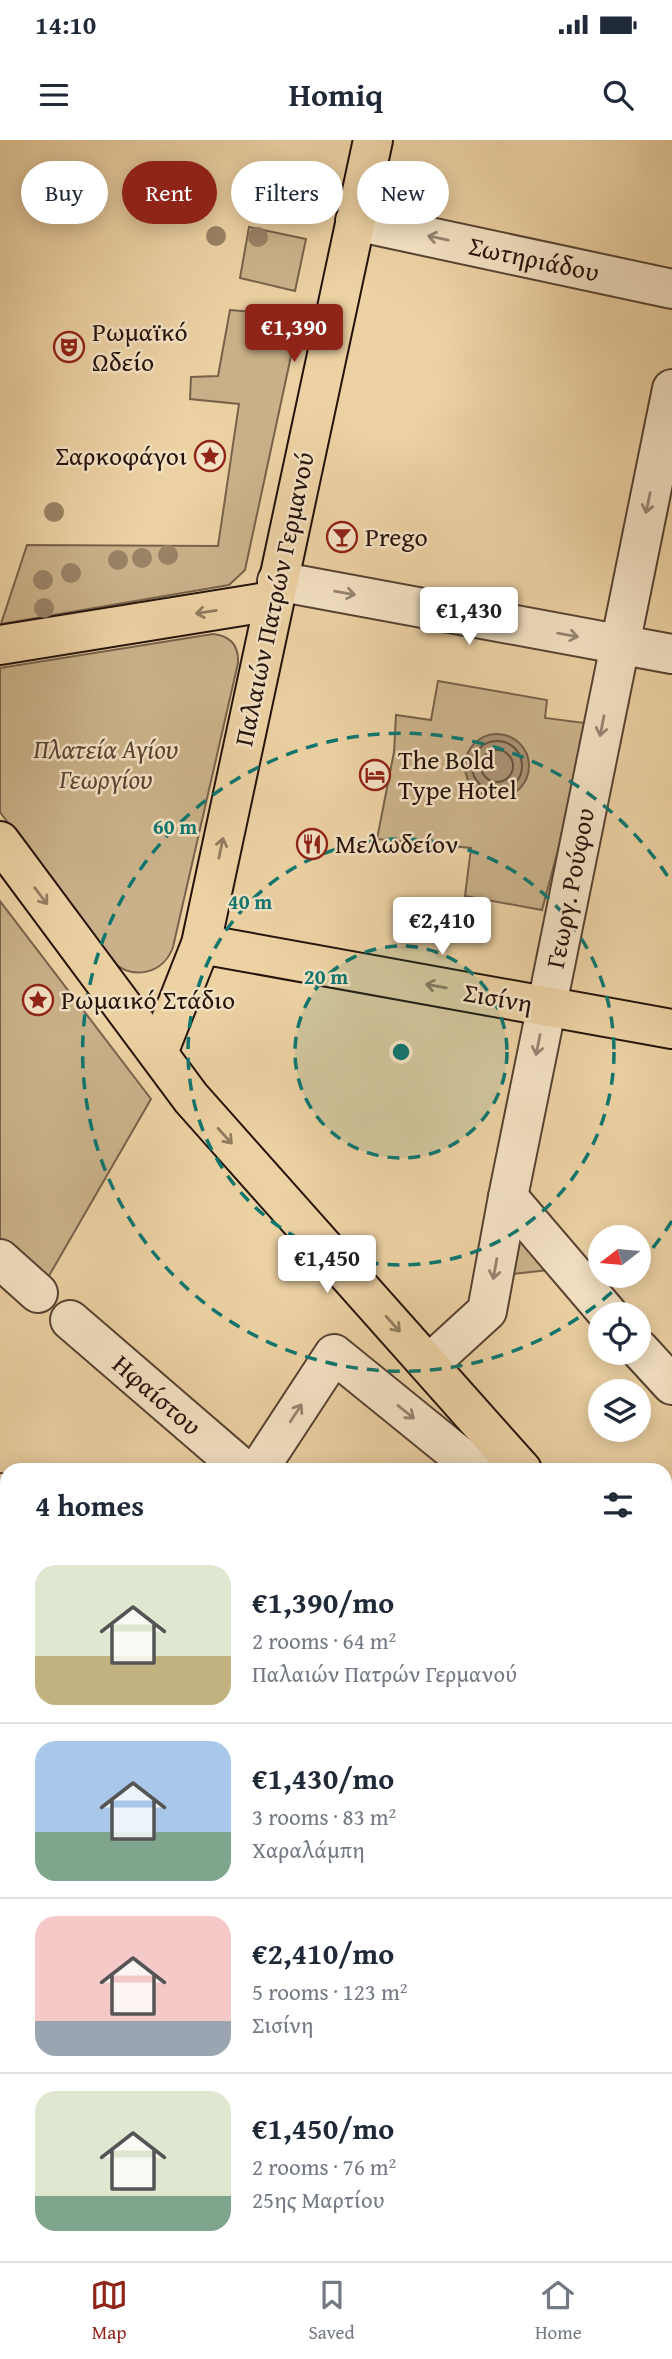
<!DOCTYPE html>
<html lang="en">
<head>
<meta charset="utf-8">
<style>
	:root { --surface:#fff; --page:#f2f2f3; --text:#1f2937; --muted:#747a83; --line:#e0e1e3; --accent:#8f2418 }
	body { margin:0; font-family:"Gentium Book Plus",serif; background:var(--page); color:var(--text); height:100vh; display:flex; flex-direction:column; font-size:26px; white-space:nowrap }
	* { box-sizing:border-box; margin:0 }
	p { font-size:23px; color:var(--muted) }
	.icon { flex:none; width:38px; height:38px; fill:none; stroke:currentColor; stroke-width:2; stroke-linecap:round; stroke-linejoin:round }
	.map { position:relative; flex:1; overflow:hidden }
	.details { position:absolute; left:0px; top:1323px; width:672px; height:798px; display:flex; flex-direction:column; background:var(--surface); border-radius:21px 21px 0 0; box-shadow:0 4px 18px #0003 }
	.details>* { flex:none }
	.guide { position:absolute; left:21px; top:21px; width:630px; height:63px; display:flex; gap:14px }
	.needle { width:46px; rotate:254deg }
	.controls { position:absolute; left:588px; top:1085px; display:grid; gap:14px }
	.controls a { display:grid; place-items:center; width:63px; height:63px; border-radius:50%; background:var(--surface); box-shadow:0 4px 18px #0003; font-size:35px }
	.price { position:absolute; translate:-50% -60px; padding:0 16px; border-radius:7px; background:#fff; color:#222; font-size:23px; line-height:46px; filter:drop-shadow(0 2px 4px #0008) }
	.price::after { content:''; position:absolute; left:50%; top:42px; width:21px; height:16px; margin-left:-10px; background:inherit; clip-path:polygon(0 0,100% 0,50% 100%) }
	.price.active { background:var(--accent); color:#fff }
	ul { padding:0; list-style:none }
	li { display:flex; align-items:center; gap:21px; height:175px; padding:0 35px }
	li+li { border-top:2px solid var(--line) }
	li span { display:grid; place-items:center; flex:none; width:196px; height:140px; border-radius:21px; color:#555 }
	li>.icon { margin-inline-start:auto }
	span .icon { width:84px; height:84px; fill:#fffc; stroke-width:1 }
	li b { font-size:30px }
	h2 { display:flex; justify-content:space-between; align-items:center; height:84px; padding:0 35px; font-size:30px }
	.chip { padding:0 24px; border-radius:32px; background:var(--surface); box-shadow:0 4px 18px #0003; font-size:24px; line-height:63px }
	.chip.active { background:var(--accent); color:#fff }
	.status { display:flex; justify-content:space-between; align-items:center; height:49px; padding:0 35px; background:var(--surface); direction:ltr }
	.status svg { height:19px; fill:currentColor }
	header { display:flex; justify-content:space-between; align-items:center; height:91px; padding:0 35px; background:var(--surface); font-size:32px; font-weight:700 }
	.menu { display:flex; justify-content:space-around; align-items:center; height:98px; border-top:2px solid var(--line); background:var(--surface); font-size:19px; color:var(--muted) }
	.menu a { display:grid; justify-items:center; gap:4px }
	.menu .active { color:var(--accent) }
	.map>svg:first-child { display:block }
	.green { fill:#cab189; stroke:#78624a; stroke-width:2 }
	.water { fill:#a89070; stroke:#745e48; stroke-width:2 }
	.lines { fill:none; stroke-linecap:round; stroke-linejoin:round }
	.shore { stroke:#66523e; stroke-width:2 }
	.minor-casing { stroke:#574232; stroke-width:42 }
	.major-casing { stroke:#25130c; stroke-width:42 }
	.minor { stroke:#f3e1c3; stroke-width:38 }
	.major { stroke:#ecd1a3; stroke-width:38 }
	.tree { fill:#9a8265 }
	.oneway { stroke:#968471 }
	.oneway2 { stroke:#927c5f }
	.ring { fill:none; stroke:#0f766e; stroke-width:3.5; stroke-dasharray:12 9 }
	.labels { text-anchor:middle; stroke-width:5; stroke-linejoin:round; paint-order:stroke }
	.street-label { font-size:26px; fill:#25130c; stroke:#f3e1c3 }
	.poi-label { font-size:26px; fill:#25130c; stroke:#f3e1c3; text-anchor:start }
	.park-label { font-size:26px; font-style:italic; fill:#574232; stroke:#f3e1c3 }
	.centre { fill:#0f766e; stroke:#f3e1c3; stroke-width:3.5 }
	.ring-label { font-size:21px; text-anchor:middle; font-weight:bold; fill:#0f766e; stroke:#f3e1c3; stroke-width:5; stroke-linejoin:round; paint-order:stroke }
</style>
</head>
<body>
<div class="status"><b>14:10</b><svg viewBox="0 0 49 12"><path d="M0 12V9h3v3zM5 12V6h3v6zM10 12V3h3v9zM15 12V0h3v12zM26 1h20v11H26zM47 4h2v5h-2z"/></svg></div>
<header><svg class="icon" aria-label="menu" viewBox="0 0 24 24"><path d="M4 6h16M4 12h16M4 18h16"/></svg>Homiq<svg class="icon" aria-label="search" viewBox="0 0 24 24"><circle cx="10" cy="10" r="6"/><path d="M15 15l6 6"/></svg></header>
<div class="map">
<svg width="672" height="2121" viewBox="0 0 672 2121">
	<rect width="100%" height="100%" fill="#ecd1a3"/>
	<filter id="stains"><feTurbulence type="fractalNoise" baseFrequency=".00286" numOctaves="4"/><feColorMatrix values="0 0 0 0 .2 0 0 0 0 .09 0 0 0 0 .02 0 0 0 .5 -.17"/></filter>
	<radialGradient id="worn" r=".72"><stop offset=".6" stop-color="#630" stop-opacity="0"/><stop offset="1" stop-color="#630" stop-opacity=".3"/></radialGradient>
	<g class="green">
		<polygon points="249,87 306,99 295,151 240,138"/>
		<polygon points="230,170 289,175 285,196 291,216 245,430 229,445 1,484 27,405 218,406 239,264 190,259 191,237 218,236"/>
		<path d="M213 494C231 496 239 506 238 523L173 807C164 833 134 841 113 822L0 672V528Z"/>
		<polygon points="438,541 547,560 545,578 585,583 558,710 542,770 465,756 471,708 377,699 394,612 396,575 431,580"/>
		<polygon points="0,761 151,959 46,1141 0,1100"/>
		<polygon points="510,1064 558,1129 503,1135"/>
	</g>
	<circle class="water" cx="497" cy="626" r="32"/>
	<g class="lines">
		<g class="shore">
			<circle cx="497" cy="626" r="25"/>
			<circle cx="497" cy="626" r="16"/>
		</g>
		<g class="minor-casing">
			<g id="minor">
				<polyline points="355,81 672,149"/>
				<polyline points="277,441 672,514"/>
				<polyline points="508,1057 608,1174"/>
				<polyline points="0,1119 38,1153"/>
				<polyline points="70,1180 244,1330"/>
				<polyline points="639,1209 672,1245"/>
				<polyline points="429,1224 487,1171 508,1057 672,249"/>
				<polyline points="258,1330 334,1214 477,1330"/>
				<polyline points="0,1353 7,1358"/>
				<polyline points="665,1652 672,1640"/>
				<polyline points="0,1757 7,1746"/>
				<polyline points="665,1787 672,1792"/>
				<polyline points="381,2121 385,2114"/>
			</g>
		</g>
		<g class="major-casing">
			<g id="major">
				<polyline points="0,505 273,461"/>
				<polyline points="0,701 191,958 522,1330"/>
				<polyline points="201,804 672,889"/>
				<polyline points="158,913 201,804 373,0"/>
				<polyline points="665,1501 672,1509"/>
				<polyline points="0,1621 7,1625"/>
				<polyline points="665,2006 672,2010"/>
				<polyline points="0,2078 7,2082"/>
				<polyline points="64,2114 76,2121"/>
			</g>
		</g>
		<use href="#minor" class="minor"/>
		<use href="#major" class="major"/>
	</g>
	<g class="tree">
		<circle cx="216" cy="96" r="10"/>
		<circle cx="258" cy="97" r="10"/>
		<circle cx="54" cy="372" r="10"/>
		<circle cx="168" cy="415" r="10"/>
		<circle cx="142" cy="418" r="10"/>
		<circle cx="118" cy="420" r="10"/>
		<circle cx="71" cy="433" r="10"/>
		<circle cx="43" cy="440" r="10"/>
		<circle cx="44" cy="468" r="10"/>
	</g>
	<defs><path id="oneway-shaft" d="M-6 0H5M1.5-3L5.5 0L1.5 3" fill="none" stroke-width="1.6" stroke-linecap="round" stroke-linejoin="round" transform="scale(1.75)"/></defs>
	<g class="oneway">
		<use href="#oneway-shaft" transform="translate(438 98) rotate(-168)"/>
		<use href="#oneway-shaft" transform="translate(648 363) rotate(102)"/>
		<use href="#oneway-shaft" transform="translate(345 453) rotate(10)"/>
		<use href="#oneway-shaft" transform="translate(568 495) rotate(10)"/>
		<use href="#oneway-shaft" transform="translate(602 586) rotate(101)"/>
		<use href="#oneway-shaft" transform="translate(538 905) rotate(101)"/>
		<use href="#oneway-shaft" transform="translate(495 1129) rotate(100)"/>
		<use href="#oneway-shaft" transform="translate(406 1272) rotate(39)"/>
		<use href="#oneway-shaft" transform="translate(296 1273) rotate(-57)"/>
	</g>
	<g class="oneway2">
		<use href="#oneway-shaft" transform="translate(206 472) rotate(171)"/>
		<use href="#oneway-shaft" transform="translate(221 708) rotate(-78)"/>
		<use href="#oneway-shaft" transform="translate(41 756) rotate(53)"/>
		<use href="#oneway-shaft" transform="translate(436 846) rotate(-170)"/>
		<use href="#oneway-shaft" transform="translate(225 996) rotate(48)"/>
		<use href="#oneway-shaft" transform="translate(393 1184) rotate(48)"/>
	</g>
	<circle cx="401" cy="912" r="106" fill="#0f766e" fill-opacity=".12"/>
	<g class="ring">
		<circle cx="401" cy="912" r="106"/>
		<circle cx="401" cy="912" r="213"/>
		<path d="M672 1081A319 319 0 0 1 640 1123M627 1138A319 319 0 1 1 672 743"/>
	</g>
	<defs>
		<g id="theatre-ring" transform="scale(1.575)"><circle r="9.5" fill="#f3e1c3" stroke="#8f2418" stroke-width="1.5"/><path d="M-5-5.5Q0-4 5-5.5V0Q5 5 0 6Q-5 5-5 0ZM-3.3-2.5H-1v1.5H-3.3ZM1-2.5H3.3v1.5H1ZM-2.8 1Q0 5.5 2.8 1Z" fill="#8f2418"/></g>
		<g id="sight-ring" transform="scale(1.575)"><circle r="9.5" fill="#f3e1c3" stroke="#8f2418" stroke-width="1.5"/><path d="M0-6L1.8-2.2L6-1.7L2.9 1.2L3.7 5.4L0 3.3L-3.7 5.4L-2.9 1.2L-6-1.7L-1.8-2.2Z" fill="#8f2418"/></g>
		<g id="bar-ring" transform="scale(1.575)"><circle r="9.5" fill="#f3e1c3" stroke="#8f2418" stroke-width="1.5"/><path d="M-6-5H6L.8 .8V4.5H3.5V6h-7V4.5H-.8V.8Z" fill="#8f2418"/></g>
		<g id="hotel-ring" transform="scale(1.575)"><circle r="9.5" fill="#f3e1c3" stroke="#8f2418" stroke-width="1.5"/><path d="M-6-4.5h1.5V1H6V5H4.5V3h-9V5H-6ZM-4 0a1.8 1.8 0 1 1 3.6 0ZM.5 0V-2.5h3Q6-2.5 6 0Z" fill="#8f2418"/></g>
		<g id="restaurant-ring" transform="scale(1.575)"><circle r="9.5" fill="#f3e1c3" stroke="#8f2418" stroke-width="1.5"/><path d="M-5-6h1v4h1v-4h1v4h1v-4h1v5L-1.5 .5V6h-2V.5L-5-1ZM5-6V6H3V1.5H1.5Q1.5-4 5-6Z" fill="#8f2418"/></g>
	</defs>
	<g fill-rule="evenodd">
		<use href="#theatre-ring" x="69" y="207"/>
		<use href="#sight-ring" x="210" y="316"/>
		<use href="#bar-ring" x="342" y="397"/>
		<use href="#hotel-ring" x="375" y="635"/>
		<use href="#restaurant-ring" x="312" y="704"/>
		<use href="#sight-ring" x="38" y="860"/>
	</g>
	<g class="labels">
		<g class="street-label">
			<text transform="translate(534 119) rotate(12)" y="9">Σωτηριάδου</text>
			<text transform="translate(274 459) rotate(-78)" y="9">Παλαιών Πατρών Γερμανού</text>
			<text transform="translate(570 748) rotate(-79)" y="9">Γεωργ. Ρούφου</text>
			<text transform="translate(498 858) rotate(10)" y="9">Σισίνη</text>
			<text transform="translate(157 1255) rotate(41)" y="9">Ηφαίστου</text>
		</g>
		<g class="poi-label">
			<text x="92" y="201">Ρωμαϊκό<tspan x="92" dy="30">Ωδείο</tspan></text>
			<text x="187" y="325" text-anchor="end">Σαρκοφάγοι</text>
			<text x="365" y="406">Prego</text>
			<text x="398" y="629">The Bold<tspan x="398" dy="30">Type Hotel</tspan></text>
			<text x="335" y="713">Μελωδείον</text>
			<text x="61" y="869">Ρωμαικό Στάδιο</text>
		</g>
		<g class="park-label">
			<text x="106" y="618">Πλατεία Αγίου<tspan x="106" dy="30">Γεωργίου</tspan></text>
		</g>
	</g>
	<circle cx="401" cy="912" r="10" class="centre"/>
	<g class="ring-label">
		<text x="175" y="694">60 m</text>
		<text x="250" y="769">40 m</text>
		<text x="326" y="844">20 m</text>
	</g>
	<rect width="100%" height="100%" filter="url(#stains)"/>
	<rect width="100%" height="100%" fill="url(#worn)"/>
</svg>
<div class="controls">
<a><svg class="needle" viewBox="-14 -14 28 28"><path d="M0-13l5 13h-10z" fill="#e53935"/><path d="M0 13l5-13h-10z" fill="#747a83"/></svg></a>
<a><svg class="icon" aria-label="locate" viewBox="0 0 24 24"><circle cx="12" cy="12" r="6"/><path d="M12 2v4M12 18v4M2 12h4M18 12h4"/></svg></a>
<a><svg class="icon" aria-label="layers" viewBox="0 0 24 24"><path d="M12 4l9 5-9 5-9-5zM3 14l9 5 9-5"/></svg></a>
</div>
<b class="price active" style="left:294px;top:224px">€1,390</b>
<b class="price" style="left:469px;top:507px">€1,430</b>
<b class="price" style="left:442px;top:817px">€2,410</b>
<b class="price" style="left:327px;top:1155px">€1,450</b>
<div class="guide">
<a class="chip">Buy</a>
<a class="chip active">Rent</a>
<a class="chip">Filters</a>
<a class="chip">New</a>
</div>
<section class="details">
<h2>4 homes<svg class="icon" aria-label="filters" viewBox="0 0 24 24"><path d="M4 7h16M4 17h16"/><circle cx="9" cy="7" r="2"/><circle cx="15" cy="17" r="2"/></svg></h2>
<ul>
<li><span style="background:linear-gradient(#dfe7d0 65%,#c2b280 0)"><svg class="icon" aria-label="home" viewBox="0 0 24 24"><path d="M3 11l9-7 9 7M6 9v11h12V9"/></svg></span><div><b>€1,390/mo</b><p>2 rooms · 64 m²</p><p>Παλαιών Πατρών Γερμανού</p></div></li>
<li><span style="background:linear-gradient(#a9c7e8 65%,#7fa58c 0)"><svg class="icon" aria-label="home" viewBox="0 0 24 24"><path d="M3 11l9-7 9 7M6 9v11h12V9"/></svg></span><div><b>€1,430/mo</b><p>3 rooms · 83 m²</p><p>Χαραλάμπη</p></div></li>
<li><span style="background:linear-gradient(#f6c9c9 75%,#9aa5b1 0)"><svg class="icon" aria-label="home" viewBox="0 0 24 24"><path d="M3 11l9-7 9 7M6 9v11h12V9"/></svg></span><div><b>€2,410/mo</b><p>5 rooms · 123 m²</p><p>Σισίνη</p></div></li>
<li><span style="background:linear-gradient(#dfe7d0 75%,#7fa58c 0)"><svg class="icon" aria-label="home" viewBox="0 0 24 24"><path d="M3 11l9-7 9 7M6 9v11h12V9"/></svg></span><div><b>€1,450/mo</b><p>2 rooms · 76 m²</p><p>25ης Μαρτίου</p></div></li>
</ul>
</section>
</div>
<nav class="menu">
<a class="active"><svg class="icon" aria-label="map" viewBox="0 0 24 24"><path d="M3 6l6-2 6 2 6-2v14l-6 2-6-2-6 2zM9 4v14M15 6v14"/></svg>Map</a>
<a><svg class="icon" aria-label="saved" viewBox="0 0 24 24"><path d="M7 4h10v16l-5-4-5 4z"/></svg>Saved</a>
<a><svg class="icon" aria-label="home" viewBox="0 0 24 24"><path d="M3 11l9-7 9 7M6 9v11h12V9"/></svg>Home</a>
</nav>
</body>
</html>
